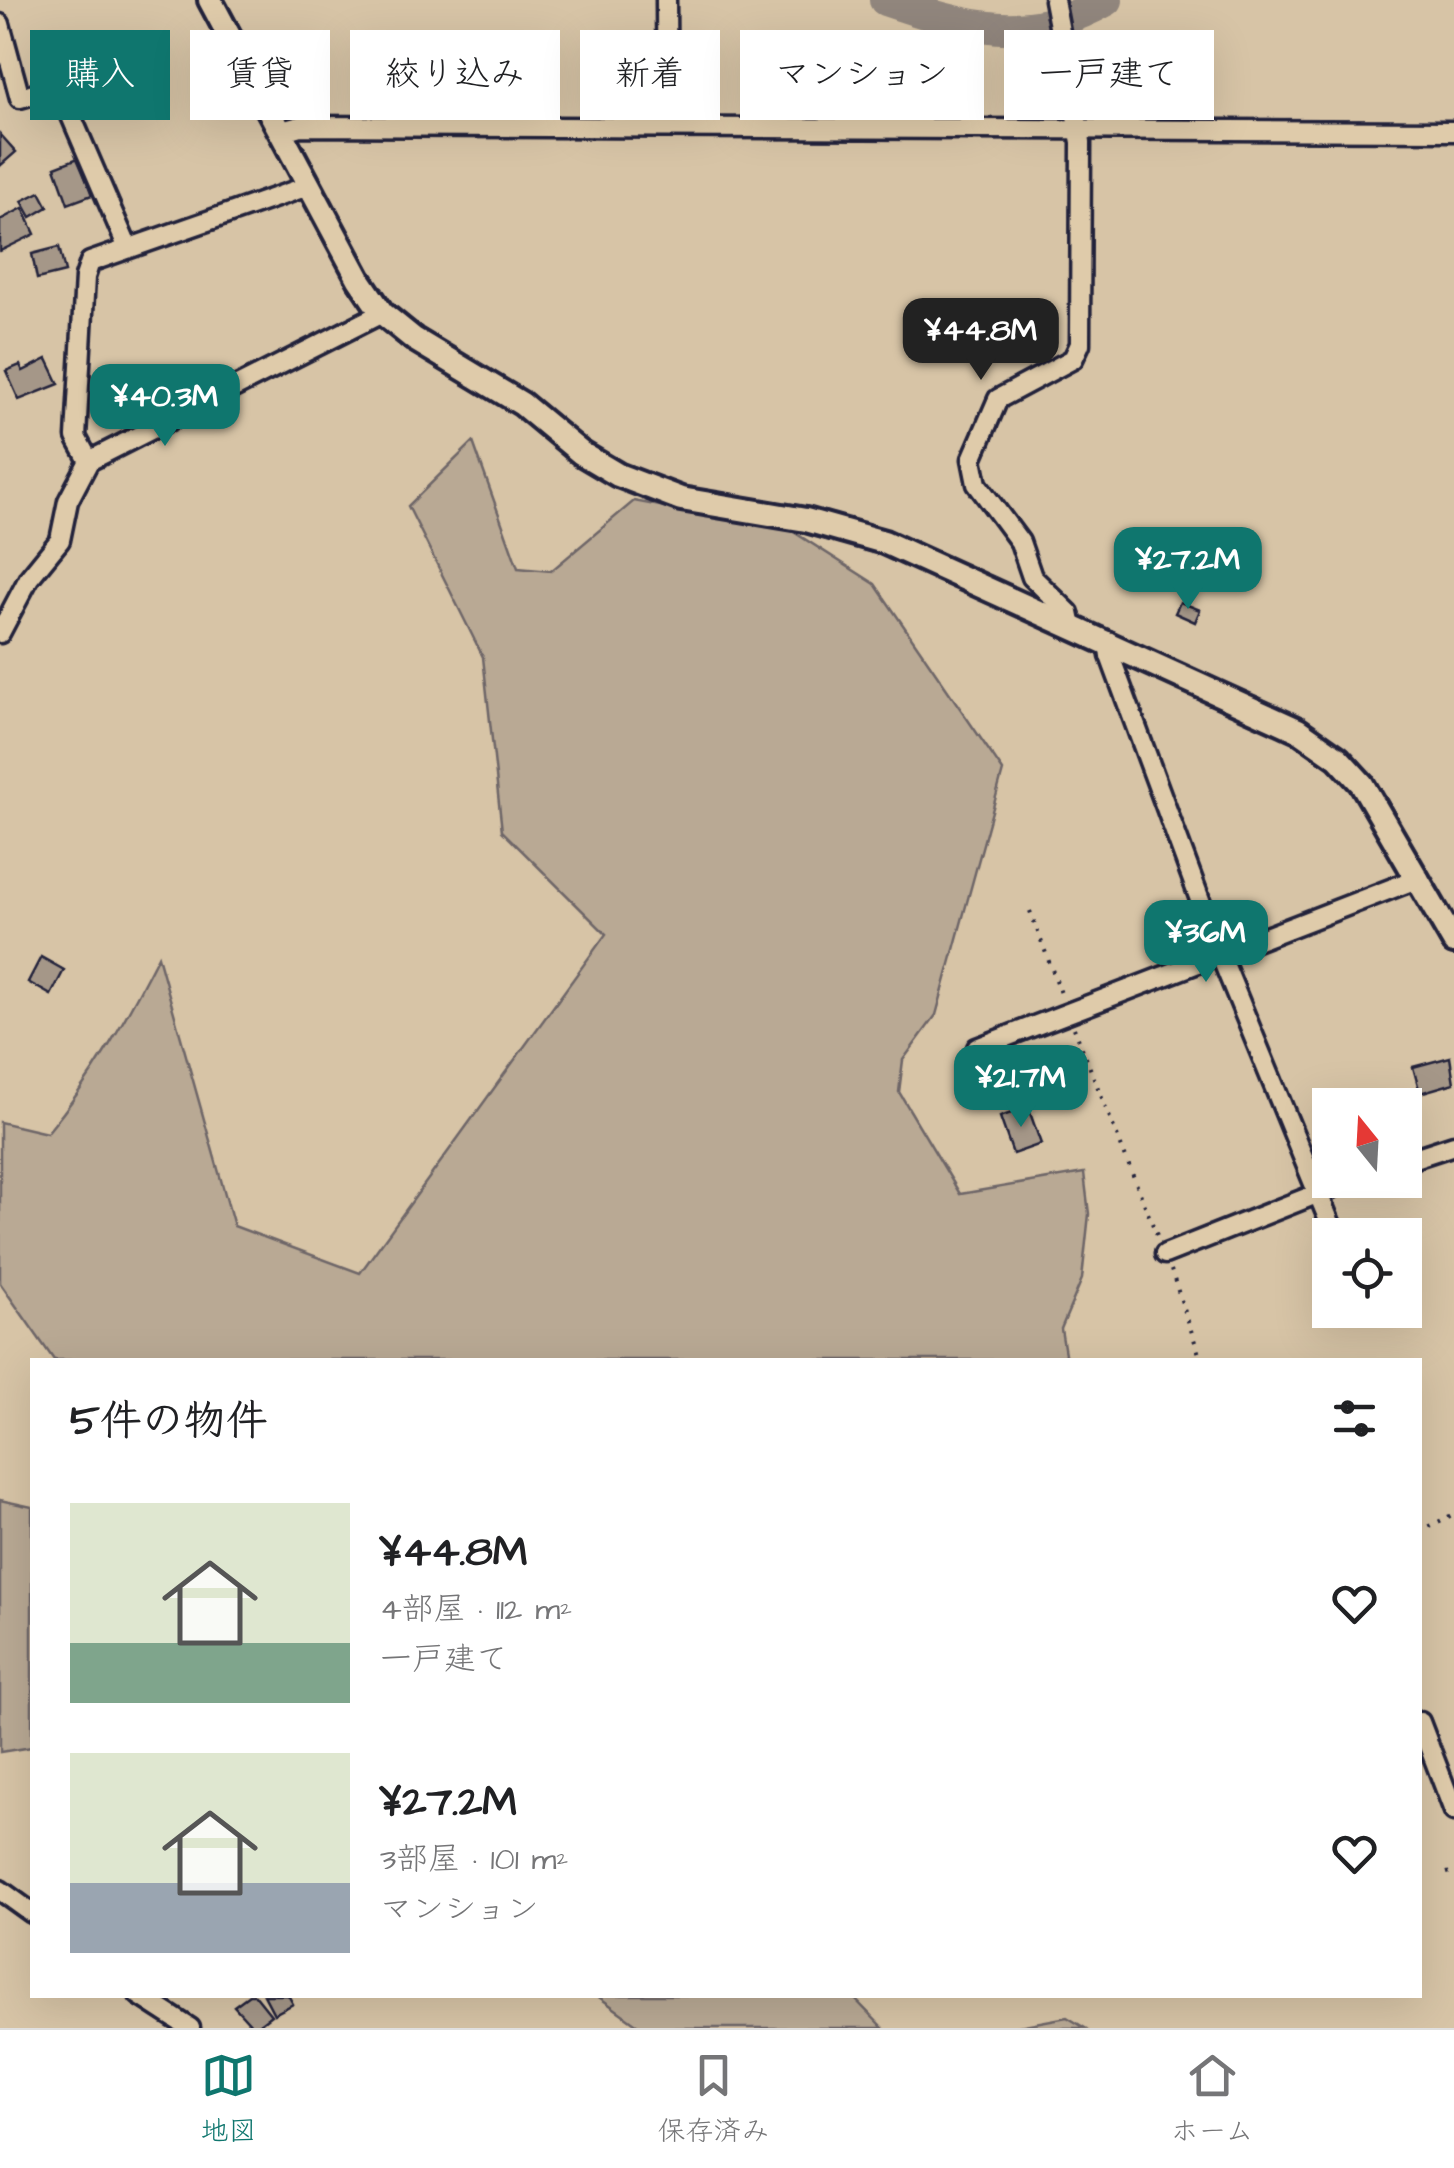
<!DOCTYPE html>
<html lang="ja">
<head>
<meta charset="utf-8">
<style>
	:root { --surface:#fff; --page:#f6f6f6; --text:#202124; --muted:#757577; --line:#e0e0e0; --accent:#0f766e }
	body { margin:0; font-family:"Architects Daughter","Klee One",sans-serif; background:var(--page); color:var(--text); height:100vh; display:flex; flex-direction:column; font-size:38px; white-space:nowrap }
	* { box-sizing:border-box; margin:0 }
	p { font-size:32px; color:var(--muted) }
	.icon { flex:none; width:55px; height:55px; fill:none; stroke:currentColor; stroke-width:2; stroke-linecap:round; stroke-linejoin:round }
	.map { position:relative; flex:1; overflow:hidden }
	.panel { position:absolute; left:30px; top:1358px; width:1392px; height:640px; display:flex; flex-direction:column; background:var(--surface); border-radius:0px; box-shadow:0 10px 40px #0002 }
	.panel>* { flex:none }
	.banner { position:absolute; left:30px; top:30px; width:1395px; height:90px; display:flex; gap:20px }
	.needle { width:65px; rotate:342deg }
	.buttons { position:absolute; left:1312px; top:1088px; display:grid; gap:20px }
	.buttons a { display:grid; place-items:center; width:110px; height:110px; border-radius:0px; background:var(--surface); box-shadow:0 10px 40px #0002; font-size:50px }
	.price { position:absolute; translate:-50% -85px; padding:0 22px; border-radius:20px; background:var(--accent); color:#fff; font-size:32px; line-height:65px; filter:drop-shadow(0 2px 5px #0008) }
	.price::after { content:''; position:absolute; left:50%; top:60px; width:30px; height:22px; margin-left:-15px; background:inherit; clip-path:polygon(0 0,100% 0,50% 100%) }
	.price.selected { background:#222; color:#fff }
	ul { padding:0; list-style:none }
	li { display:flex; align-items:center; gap:30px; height:250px; padding:0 40px }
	li span { display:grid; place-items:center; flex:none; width:280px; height:200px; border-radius:0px; color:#555 }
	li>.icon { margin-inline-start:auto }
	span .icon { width:120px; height:120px; fill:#fffc; stroke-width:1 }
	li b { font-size:42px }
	h2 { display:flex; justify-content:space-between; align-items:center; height:120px; padding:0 40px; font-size:42px }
	.tag { padding:0 35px; border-radius:0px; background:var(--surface); box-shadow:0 10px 40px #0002; font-size:35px; line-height:90px }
	.tag.selected { background:var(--accent); color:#fff }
	.dock { display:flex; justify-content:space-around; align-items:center; height:140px; border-top:2px solid var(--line); background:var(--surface); font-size:28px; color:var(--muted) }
	.dock a { display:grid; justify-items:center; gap:5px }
	.dock .selected { color:var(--accent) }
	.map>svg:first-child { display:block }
	.green { fill:#b9a994; stroke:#6e6668; stroke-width:2.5 }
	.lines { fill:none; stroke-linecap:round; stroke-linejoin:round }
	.river { stroke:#91867d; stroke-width:32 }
	.building { fill:#a59788; stroke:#22223b; stroke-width:2.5 }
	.minor-casing { stroke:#22223b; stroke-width:25 }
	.tertiary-casing { stroke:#22223b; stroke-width:30 }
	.path { stroke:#22223b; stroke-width:4; stroke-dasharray:2.5 8; stroke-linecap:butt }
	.minor { stroke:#dfcbaa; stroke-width:18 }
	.tertiary { stroke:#dfcbaa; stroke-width:22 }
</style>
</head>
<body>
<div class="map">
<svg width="1454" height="2028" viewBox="0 0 1454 2028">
	<rect width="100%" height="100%" fill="#d7c4a6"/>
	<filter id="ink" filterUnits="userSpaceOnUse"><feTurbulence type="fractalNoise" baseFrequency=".01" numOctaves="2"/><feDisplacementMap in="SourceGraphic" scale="20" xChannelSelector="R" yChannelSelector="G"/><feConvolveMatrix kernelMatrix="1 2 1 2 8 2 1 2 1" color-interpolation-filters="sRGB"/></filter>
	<g filter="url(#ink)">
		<g class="green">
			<path d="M473 442 518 568 551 571 634 501 792 531 875 584 1003 771 936 1015 903 1060 899 1092 960 1194 1084 1173 1089 1214 1082 1279 1061 1329 1066 1360H54L0 1283V1122L47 1133C93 1078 126 1019 158 956L234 1226 360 1273 606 934 502 831 483 657 408 506Z"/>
			<polygon points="0,1500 32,1507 32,1747 0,1752"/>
			<polygon points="596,1995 851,1995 883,2028 642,2028"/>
			<polygon points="1067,2017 1085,2028 1008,2028"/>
		</g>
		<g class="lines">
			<path class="river" d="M885 0C968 28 1026 46 1107 0"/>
		</g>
		<g class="building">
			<polygon points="0,134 16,152 0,166"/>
			<polygon points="78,158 92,195 68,204 55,167"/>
			<polygon points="40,192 48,207 31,217 22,201"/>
			<polygon points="23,208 35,234 0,251 0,220"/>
			<polygon points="59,247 65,272 37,279 32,254"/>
			<polygon points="47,359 59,384 19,400 6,371 20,365 23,371"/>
			<polygon points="1180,602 1200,610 1195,622 1175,613"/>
			<polygon points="41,957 64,970 51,995 28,982"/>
			<polygon points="1450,1057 1454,1083 1420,1093 1413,1067"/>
			<polygon points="1358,1092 1362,1105 1330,1105 1330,1144 1318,1105"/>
			<polygon points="1028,1107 1041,1144 1013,1154 1000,1117"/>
			<polygon points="249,1995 255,1995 271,2015 254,2028 234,2006"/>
			<polygon points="264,1995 288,1995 293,2004 274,2014"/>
		</g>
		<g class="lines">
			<g class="minor-casing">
				<g id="minor">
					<polyline points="666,0 667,127"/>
					<polyline points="1054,0 1081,142 1080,344 1073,359 998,399 972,459 977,484 1020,542 1032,577 1069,613 1072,627"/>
					<polyline points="0,24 20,98 52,89 62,95 127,246"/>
					<polyline points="279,132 300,126 1454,131"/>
					<polyline points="89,461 76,437 85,277 90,262 308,186"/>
					<polyline points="0,633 29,578 60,540 68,501 89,461 382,313"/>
					<polyline points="1108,641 1110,656 1220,954 1335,1235"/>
					<polyline points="977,1048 1419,878"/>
					<polyline points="1405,1161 1454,1145"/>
					<polyline points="1165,1254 1352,1180"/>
					<polyline points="1420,1722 1454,1811"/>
					<polyline points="0,1890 32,1913"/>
					<polyline points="139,1995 190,2028"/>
				</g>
			</g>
			<g class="tertiary-casing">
				<polyline id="tertiary" points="210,0 359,279 382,313 414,339 522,404 581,453 618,475 681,499 806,520 884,542 1298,730 1338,758 1362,784 1454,942"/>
			</g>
			<g class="path">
				<polyline points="1030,911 1062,996"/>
				<polyline points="1074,1028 1158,1238"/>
				<polyline points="1171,1270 1201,1360"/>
				<polyline points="1420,1531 1454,1514"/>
				<polyline points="1447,1873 1454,1871"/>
			</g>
			<use href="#minor" class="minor"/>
			<use href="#tertiary" class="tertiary"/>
		</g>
	</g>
</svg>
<div class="buttons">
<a><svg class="needle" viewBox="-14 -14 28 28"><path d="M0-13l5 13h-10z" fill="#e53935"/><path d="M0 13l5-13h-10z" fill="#757577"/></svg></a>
<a><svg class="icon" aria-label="locate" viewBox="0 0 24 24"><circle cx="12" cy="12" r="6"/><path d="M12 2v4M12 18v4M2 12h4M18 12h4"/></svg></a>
</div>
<b class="price selected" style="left:981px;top:383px">¥44.8M</b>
<b class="price" style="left:165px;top:449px">¥40.3M</b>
<b class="price" style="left:1188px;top:612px">¥27.2M</b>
<b class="price" style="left:1206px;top:985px">¥36M</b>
<b class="price" style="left:1021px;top:1130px">¥21.7M</b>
<div class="banner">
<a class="tag selected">購入</a>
<a class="tag">賃貸</a>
<a class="tag">絞り込み</a>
<a class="tag">新着</a>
<a class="tag">マンション</a>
<a class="tag">一戸建て</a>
</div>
<section class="panel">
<h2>5件の物件<svg class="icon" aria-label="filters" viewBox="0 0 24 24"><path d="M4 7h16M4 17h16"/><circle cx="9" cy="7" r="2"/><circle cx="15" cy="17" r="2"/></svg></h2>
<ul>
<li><span style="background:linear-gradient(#dfe7d0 70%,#7fa58c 0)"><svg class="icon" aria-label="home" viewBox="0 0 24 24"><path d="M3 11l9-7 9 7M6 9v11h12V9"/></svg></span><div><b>¥44.8M</b><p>4部屋 · 112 m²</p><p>一戸建て</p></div><svg class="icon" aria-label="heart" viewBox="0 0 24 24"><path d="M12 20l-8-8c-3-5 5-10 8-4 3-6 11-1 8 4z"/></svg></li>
<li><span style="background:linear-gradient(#dfe7d0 65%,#9aa5b1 0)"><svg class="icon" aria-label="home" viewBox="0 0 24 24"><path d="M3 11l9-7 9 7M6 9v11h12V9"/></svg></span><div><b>¥27.2M</b><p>3部屋 · 101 m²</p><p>マンション</p></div><svg class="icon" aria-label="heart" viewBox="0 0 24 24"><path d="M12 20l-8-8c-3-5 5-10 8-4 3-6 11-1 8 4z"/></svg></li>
</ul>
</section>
</div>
<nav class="dock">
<a class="selected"><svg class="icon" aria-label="map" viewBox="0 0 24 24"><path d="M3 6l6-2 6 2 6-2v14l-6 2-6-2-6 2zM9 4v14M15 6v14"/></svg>地図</a>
<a><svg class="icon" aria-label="saved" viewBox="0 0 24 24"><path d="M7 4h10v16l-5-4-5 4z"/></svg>保存済み</a>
<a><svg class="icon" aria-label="home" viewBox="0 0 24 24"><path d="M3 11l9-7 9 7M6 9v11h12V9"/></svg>ホーム</a>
</nav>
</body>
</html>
